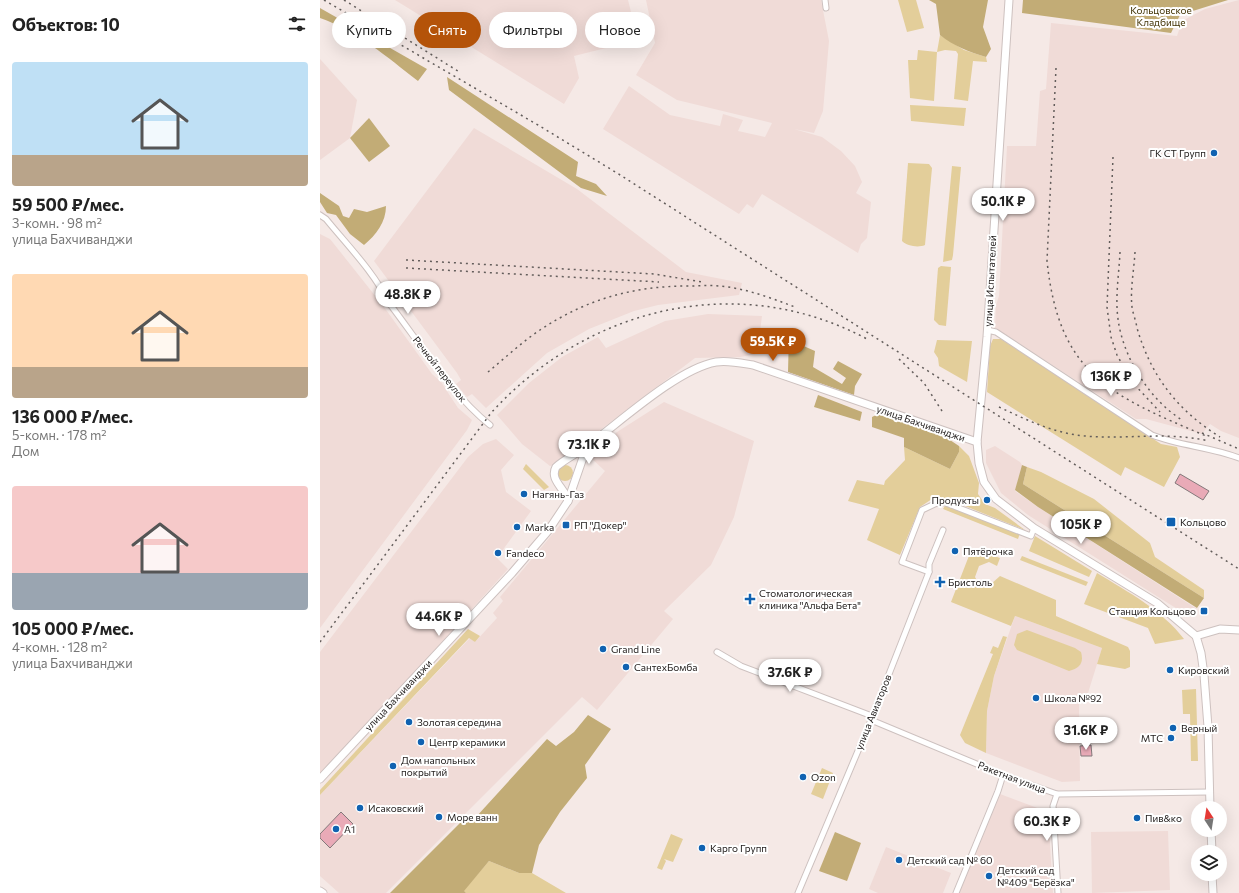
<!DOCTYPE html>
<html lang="ru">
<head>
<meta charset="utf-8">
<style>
	:root { --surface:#fff; --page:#f6f6f6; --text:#222; --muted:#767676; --accent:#b45309 }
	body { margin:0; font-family:Commissioner,sans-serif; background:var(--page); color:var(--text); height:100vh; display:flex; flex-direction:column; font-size:15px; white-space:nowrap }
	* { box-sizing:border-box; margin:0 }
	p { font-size:13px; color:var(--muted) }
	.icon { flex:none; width:22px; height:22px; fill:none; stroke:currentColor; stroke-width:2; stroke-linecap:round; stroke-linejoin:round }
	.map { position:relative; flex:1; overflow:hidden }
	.details { display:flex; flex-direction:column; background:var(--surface); width:320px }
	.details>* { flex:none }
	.top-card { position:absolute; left:12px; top:12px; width:380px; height:36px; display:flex; gap:8px }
	.needle { width:26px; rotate:348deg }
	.controls { position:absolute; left:871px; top:801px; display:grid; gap:8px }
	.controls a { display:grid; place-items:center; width:36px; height:36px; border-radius:50%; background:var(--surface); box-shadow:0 4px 16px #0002; font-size:20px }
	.price { position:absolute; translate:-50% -34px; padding:0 9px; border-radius:14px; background:#fff; color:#222; font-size:13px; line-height:26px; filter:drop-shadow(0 1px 2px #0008) }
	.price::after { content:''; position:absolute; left:50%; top:24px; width:12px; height:9px; margin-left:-6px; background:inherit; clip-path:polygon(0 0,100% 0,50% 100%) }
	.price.current { background:var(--accent); color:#fff }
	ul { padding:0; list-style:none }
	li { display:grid; align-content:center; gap:8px; height:212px; padding:0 12px }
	li span { display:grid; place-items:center; height:124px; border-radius:4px; color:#555 }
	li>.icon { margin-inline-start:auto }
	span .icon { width:72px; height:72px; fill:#fffc; stroke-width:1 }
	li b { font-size:17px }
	h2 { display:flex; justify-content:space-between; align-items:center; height:48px; padding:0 12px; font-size:17px }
	.chip { padding:0 14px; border-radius:18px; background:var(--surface); box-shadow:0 4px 16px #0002; font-size:14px; line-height:36px }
	.chip.current { background:var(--accent); color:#fff }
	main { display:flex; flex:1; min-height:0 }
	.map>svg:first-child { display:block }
	.built { fill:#f0dbd7 }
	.green { fill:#e3ce9a }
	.forest { fill:#c2ac76 }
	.building { fill:#e9aab7; stroke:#83787a }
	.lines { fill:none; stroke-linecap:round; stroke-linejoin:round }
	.minor-casing { stroke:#cdc1bf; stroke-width:7 }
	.secondary-casing { stroke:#cdc1bf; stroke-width:9 }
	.minor { stroke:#fff; stroke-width:5 }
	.secondary { stroke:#fff; stroke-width:7 }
	.rail { stroke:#635d5b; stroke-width:1.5; stroke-dasharray:2 4; stroke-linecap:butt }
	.poi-dot { fill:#1062b1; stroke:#fff; stroke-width:1.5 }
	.labels { text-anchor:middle; stroke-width:4; stroke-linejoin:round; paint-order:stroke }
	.park-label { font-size:10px; fill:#423305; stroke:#fff }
	.poi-label { font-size:10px; fill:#24201f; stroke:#fff; text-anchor:start }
	.street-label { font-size:10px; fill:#24201f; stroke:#fff }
</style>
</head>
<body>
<main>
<section class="details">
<h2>Объектов: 10<svg class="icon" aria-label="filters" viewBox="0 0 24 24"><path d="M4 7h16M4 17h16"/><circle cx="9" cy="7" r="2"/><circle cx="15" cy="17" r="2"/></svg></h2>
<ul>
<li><span style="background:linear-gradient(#bfe0f5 75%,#b9a48a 0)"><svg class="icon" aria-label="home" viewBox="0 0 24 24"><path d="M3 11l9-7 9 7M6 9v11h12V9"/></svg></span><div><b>59 500 ₽/мес.</b><p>3-комн. · 98 m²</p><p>улица Бахчиванджи</p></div></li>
<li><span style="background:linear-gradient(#ffd9b3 75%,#b9a48a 0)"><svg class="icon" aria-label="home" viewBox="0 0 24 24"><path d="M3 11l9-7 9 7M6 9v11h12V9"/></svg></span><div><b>136 000 ₽/мес.</b><p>5-комн. · 178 m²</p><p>Дом</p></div></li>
<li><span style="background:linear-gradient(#f6c9c9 70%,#9aa5b1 0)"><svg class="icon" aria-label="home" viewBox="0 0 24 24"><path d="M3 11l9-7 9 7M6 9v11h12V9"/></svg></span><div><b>105 000 ₽/мес.</b><p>4-комн. · 128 m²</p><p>улица Бахчиванджи</p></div></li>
</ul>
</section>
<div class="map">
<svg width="919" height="893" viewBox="0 0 919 893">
	<rect width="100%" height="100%" fill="#f5e9e6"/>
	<g class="built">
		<polygon points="75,0 308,0 318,40 254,56 259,78 244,104"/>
		<polygon points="326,0 501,0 509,41 503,111 494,133 474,129 502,137 521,151 535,166 542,182 536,193 551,202 547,238 541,244 538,253 442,194 433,208 427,204 419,214 283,129 309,86 350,115 400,126 403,114 423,120 418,131 445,137 452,123 357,100 316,75 335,43"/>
		<polygon points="919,0 919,438 901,431 890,424 882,434 826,419 816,419 675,328 676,305 679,296 687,146 716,146 720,91 726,89 731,23 857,36 862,21 885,9"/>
		<polygon points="0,59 37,100 30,138 0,160"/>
		<polygon points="154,128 257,189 366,272 422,283 419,295 338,305 314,311 269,329 227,353 166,408 152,394 147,397 136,384 141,380 137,373 54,261"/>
		<polygon points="0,234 10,239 64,307 112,374 121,382 138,408 152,420 147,430 0,628"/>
		<polygon points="388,314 442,316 437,354 420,357 375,358 234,465 230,466 202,444 177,415 209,383 242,357 278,337 286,348 345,321"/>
		<polygon points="344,402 434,441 414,517 391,565 344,611 353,619 277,710 262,697 66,893 19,893 0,876 0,795 150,638 155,642 177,618 173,613 183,601 180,597 285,471 271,458 297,432"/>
		<polygon points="176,439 194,455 181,470 186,492 211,511 177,558 188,569 0,777 0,652 148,457 163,444"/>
		<polygon points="675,446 700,462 702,465 695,491 718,507 877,609 870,617 708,515 681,493 666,463 666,450"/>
		<polygon points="695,616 782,648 768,693 759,704 760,781 742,782 666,753 667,711 674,676"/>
		<polygon points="680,794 728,812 733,893 639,893"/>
		<polygon points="848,831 850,890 772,893 771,832"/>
		<polygon points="566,847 631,873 623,893 558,893 549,889"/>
	</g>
	<g class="green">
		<polygon points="578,0 596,0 604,28 587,32"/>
		<polygon points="620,35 644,50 666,57 667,62 653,61 648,101 634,99 638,54 636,51 625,50 617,52 614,101 590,98 588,60 597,60 598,50 617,52"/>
		<polygon points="590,105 646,108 644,126 591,121"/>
		<path d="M588 163 609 164 612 168 605 245C598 248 587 246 582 241Z"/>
		<polygon points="632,166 641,167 633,255 632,260 623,262"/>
		<polygon points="621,266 631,267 626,326 619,325 614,320 618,268"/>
		<polygon points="673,339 681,339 841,444 857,447 860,457 844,487 805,467 801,476 667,392 670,346"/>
		<polygon points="617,340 652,341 647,382 619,366 618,358 614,352"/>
		<polygon points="639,446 649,456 659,483 658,494 665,504 675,508 705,530 625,498 612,499 600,507 580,555 547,540 559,509 528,501 537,480 564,485 565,481 585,460 584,447 630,469 639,452"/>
		<polygon points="206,464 229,487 224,490 203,469"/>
		<circle cx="245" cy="473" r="8"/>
		<polygon points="707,467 721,472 774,499 830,543 835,557 884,590 884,598 703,484"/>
		<polygon points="626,504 700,533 698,539 623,509"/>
		<polygon points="715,536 772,571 769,577 709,551"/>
		<polygon points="652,548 680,558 677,566 669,562 659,566 655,577 659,584 671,584 680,576 736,600 736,616 808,647 810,651 810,667 805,669 777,664 782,648 695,616 691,626 631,602"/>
		<polygon points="702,556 768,582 766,586 700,560"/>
		<path d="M777 573C808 592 842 610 864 639L835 644 828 628 764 604Z"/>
		<polygon points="148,629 160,636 155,642 149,638 0,795 0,790"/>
		<path d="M707 630 755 648 761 652C764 663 760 668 749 671L697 650 694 645 697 634Z"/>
		<polygon points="683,636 687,637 674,676 667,711 666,753 645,743 640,735 673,654 670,653 673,646 678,648"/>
		<polygon points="876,689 878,761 871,761 870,714 863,714 862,690"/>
		<polygon points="502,768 513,773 503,799 491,794"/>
		<polygon points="351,834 363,839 353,862 344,859 346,861 342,870 337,868"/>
		<polygon points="169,861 199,873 212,873 246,893 146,893 143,891"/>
	</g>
	<g class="forest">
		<path d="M609 0H668L663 27 671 49 666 57C649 52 634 46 620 35L616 4Z"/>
		<polygon points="703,0 908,0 860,15 851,33 702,13"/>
		<path d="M0 8 107 69 98 81C67 57 37 31 0 18Z"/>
		<polygon points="127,77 258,162 256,176 276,184 287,196 261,188 129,90"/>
		<polygon points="49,118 70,146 49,162 30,138"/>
		<path d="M0 193 19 206 23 216 29 218 34 209 47 212 66 206C66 222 56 235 44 245L30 234 16 215 7 213 0 202Z"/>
		<polygon points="469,333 479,344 495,351 493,367 522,384 526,378 513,369 518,361 542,374 535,386 534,395 468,372"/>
		<polygon points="498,395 542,412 540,421 494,407"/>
		<polygon points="558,414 624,436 639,446 639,452 630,469 584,447 584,438 552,427 552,417"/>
		<polygon points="702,465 707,467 703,484 884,598 877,608 718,507 695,490"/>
		<polygon points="268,715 291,729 265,765 267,778 240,812 219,845 212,873 199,873 169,861 144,891 146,893 70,893 145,818 156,817 227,739 236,746 254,732"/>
		<polygon points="515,832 541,843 527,881 499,871"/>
	</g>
	<g class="building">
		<polygon points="860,474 889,491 883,500 855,483"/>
		<polygon points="771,745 772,756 761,756 760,746"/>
		<polygon points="21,812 33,824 10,848 0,838 0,834"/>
	</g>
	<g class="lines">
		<g class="minor-casing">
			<g id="minor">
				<polyline points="505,0 506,8"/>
				<path d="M0 215 6 219C28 246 54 272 69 303 99 342 132 395 170 425"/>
				<path d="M667 330 676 332 832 435C860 446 891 447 919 458"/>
				<polyline points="609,572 582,562 602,510 619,502 626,503 711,536 714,528"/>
				<polyline points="397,652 421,666 552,716"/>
				<polyline points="551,720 683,775 737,794 889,792"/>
				<polyline points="737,794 733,806 738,893"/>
				<polyline points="478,893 551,720 609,572 609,564 623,530"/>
				<polyline points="636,893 678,791 683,775"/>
			</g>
		</g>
		<g class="secondary-casing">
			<g id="secondary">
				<polyline points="689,0 667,337 657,442 659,463 664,482 676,499 714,528 837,603 876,636 881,653 884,675 888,727 890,808"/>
				<path d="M248 501C245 488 229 480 236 467 245 459 256 454 266 447 299 423 357 369 396 362 408 360 421 363 433 365L657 442"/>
				<polyline points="876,636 900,629 919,630"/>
				<polyline points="0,779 192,573 228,531 248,501 267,446"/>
				<polyline points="891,830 892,852"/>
				<polyline points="892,874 893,893"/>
				<polyline points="0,891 3,893"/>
			</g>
		</g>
		<use href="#minor" class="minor"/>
		<use href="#secondary" class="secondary"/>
		<g class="rail">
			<polyline points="4,0 218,125 297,173 919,569"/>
			<polyline points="24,0 141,73"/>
			<path d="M736 68 727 261C739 375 790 395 886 436"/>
			<polyline points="793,157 787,307 791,337 797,355 813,383 840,412"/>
			<path d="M800 252C799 274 795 297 798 319 803 358 830 400 862 420"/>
			<path d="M815 252C814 270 810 290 812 307 813 314 816 321 817 328 831 376 857 410 900 437"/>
			<polyline points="86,260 334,274 382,282"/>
			<polyline points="86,268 339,282"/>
			<polyline points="579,359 604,383 622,411"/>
			<path d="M168 372C185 358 202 342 220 330 267 299 313 286 369 286 379 286 389 285 399 286 425 288 451 298 475 307"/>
			<path d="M679 407C707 420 733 433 765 436 808 440 844 431 889 441"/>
			<polyline points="882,433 919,449"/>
			<path d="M0 642 171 413C267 307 418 270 547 339"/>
		</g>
	</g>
	<g class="poi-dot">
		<circle cx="894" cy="153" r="4"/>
		<circle cx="204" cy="494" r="4"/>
		<circle cx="667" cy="500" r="4"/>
		<rect x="846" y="517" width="10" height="10" rx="2"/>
		<rect x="242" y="521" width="8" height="8" rx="2"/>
		<circle cx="197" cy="527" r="4"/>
		<circle cx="635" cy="551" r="4"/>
		<circle cx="178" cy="553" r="4"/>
		<path d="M618 576h4v4h4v4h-4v4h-4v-4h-4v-4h4z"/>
		<path d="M428 593h4v4h4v4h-4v4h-4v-4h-4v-4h4z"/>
		<rect x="880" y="607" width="8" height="8" rx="2"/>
		<circle cx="283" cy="649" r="4"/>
		<circle cx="306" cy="667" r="4"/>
		<circle cx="850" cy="670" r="4"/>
		<circle cx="716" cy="698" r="4"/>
		<circle cx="89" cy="722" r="4"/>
		<circle cx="853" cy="728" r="4"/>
		<circle cx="851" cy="738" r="4"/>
		<circle cx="101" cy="742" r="4"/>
		<circle cx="73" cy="766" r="4"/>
		<circle cx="483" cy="777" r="4"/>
		<circle cx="40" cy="808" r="4"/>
		<circle cx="119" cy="817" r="4"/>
		<circle cx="817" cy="818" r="4"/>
		<circle cx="16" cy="829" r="4"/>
		<circle cx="382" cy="848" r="4"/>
		<circle cx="579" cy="860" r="4"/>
		<circle cx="669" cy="876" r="4"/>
	</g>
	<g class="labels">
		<g class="park-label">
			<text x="841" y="14">Кольцовское<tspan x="841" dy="12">Кладбище</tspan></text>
		</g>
		<g class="poi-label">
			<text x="886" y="157" text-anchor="end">ГК СТ Групп</text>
			<text x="212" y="498">Нагянь-Газ</text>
			<text x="659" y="504" text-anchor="end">Продукты</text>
			<text x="860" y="526">Кольцово</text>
			<text x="254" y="529">РП "Докер"</text>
			<text x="205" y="531">Marka</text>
			<text x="643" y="555">Пятёрочка</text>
			<text x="186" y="557">Fandeco</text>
			<text x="628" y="586">Бристоль</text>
			<text x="439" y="597">Стоматологическая<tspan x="439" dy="12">клиника "Альфа Бета"</tspan></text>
			<text x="876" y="615" text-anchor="end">Станция Кольцово</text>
			<text x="291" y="653">Grand Line</text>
			<text x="314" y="671">СантехБомба</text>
			<text x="858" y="674">Кировский</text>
			<text x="724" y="702">Школа №92</text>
			<text x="97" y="726">Золотая середина</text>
			<text x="861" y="732">Верный</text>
			<text x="843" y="742" text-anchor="end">МТС</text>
			<text x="109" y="746">Центр керамики</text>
			<text x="81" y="764">Дом напольных<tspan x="81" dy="12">покрытий</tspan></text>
			<text x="491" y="781">Ozon</text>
			<text x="48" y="812">Исаковский</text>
			<text x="127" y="821">Море ванн</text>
			<text x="825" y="822">Пив&amp;ко</text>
			<text x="24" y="833">A1</text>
			<text x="390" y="852">Карго Групп</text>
			<text x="587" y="864">Детский сад № 60</text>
			<text x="677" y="874">Детский сад<tspan x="677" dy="12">№409 "Берёзка"</tspan></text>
		</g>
		<g class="street-label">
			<text transform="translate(670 281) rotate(-87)" y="4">улица Испытателей</text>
			<text transform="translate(120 369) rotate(52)" y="4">Речной переулок</text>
			<text transform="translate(601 423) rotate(19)" y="4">улица Бахчиванджи</text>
			<text transform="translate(78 695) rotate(-47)" y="4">улица Бахчиванджи</text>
			<text transform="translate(553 712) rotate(-68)" y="4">улица Авиаторов</text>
			<text transform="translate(692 777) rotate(21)" y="4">Ракетная улица</text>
		</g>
	</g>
</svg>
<div class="controls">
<a><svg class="needle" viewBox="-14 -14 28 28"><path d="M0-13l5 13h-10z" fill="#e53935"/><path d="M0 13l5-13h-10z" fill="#767676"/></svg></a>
<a><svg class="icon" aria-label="layers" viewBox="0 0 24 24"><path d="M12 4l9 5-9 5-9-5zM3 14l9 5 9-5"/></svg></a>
</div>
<b class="price" style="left:683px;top:222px">50.1K ₽</b>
<b class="price" style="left:88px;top:315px">48.8K ₽</b>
<b class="price current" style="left:453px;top:362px">59.5K ₽</b>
<b class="price" style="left:791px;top:397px">136K ₽</b>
<b class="price" style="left:269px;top:465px">73.1K ₽</b>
<b class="price" style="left:761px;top:545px">105K ₽</b>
<b class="price" style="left:119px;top:637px">44.6K ₽</b>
<b class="price" style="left:470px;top:693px">37.6K ₽</b>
<b class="price" style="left:766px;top:751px">31.6K ₽</b>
<b class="price" style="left:727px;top:842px">60.3K ₽</b>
<div class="top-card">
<a class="chip">Купить</a>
<a class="chip current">Снять</a>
<a class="chip">Фильтры</a>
<a class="chip">Новое</a>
</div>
</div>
</main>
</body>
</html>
